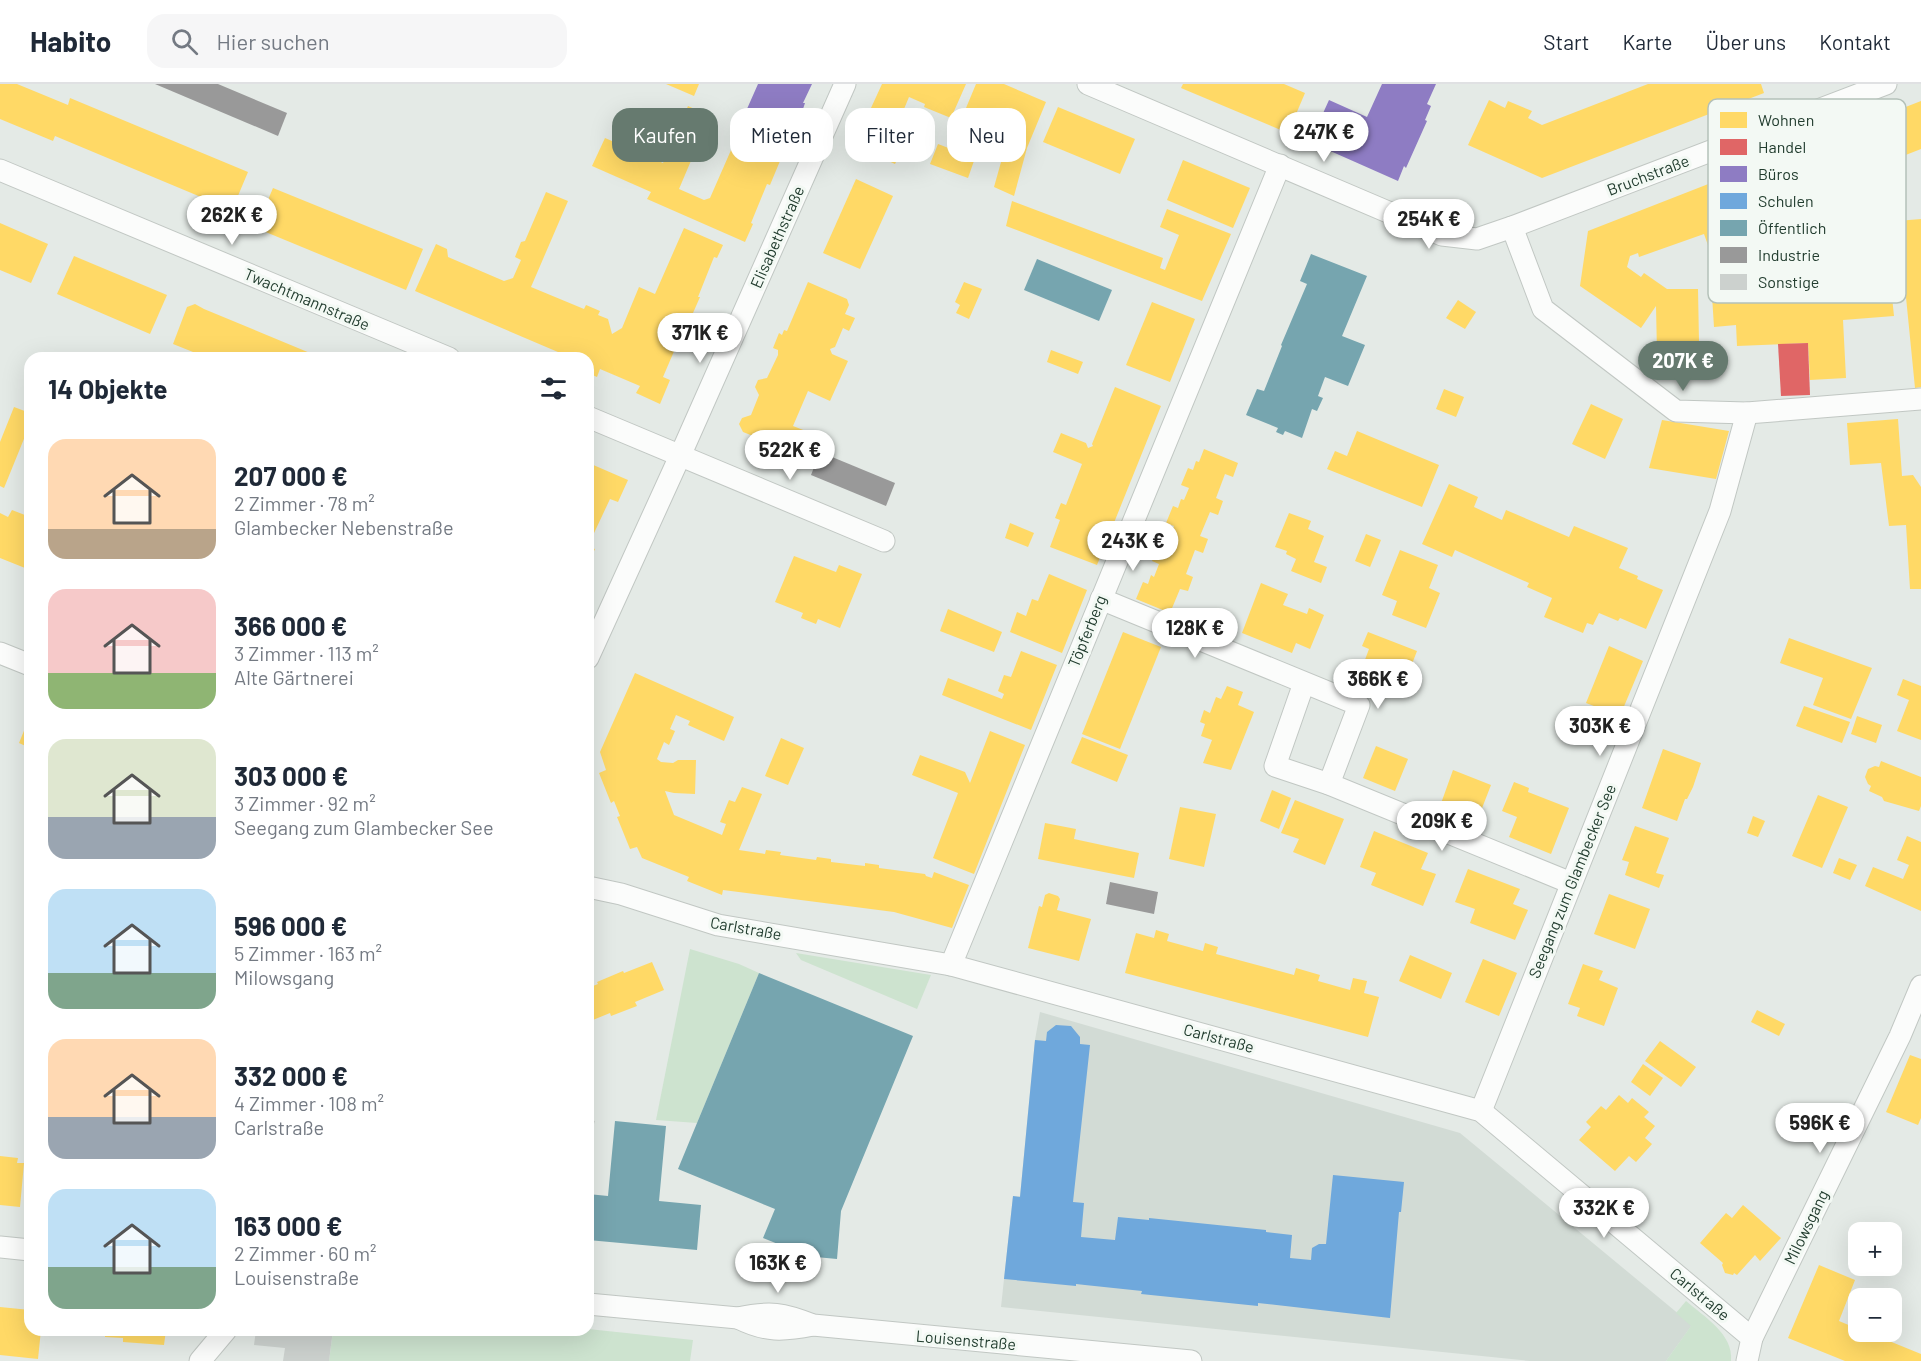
<!DOCTYPE html>
<html lang="de">
<head>
<meta charset="utf-8">
<style>
	:root { --surface:#fff; --page:#f6f6f7; --text:#1f2937; --muted:#747a83; --line:#e0e1e3; --accent:#667a6f }
	body { margin:0; font-family:Barlow,sans-serif; background:var(--page); color:var(--text); height:100vh; display:flex; flex-direction:column; font-size:22px; white-space:nowrap }
	* { box-sizing:border-box; margin:0 }
	p { font-size:20px; color:var(--muted) }
	.icon { flex:none; width:33px; height:33px; fill:none; stroke:currentColor; stroke-width:2; stroke-linecap:round; stroke-linejoin:round }
	.map { position:relative; flex:1; overflow:hidden }
	.sheet { position:absolute; left:24px; top:268px; width:570px; height:984px; display:flex; flex-direction:column; background:var(--surface); border-radius:18px; box-shadow:0 6px 24px #0002 }
	.sheet>* { flex:none }
	.guide { position:absolute; left:612px; top:24px; width:570px; height:54px; display:flex; gap:12px }
	.fabs { position:absolute; left:1848px; top:1138px; display:grid; gap:12px }
	.fabs a { display:grid; place-items:center; width:54px; height:54px; border-radius:12px; background:var(--surface); box-shadow:0 6px 24px #0002; font-size:30px }
	.price { position:absolute; translate:-50% -51px; padding:0 14px; border-radius:21px; background:#fff; color:#222; font-size:20px; line-height:39px; filter:drop-shadow(0 2px 3px #0008) }
	.price::after { content:''; position:absolute; left:50%; top:36px; width:18px; height:14px; margin-left:-9px; background:inherit; clip-path:polygon(0 0,100% 0,50% 100%) }
	.price.on { background:var(--accent); color:#fff }
	ul { padding:0; list-style:none }
	li { display:flex; align-items:center; gap:18px; height:150px; padding:0 24px }
	li span { display:grid; place-items:center; flex:none; width:168px; height:120px; border-radius:18px; color:#555 }
	li>.icon { margin-inline-start:auto }
	span .icon { width:72px; height:72px; fill:#fffc; stroke-width:1 }
	li b { font-size:26px }
	h2 { display:flex; justify-content:space-between; align-items:center; height:72px; padding:0 24px; font-size:26px }
	.chip { padding:0 21px; border-radius:18px; background:var(--surface); box-shadow:0 6px 24px #0002; font-size:21px; line-height:54px }
	.chip.on { background:var(--accent); color:#fff }
	header { display:flex; align-items:center; gap:36px; box-sizing:border-box; height:84px; padding:0 30px; background:var(--surface); border-bottom:2px solid var(--line) }
	header strong { font-size:28px }
	nav { display:flex; gap:33px; margin-inline-start:auto; font-size:21px }
	.search { width:420px; height:54px; background:var(--page); display:flex; align-items:center; gap:15px; box-sizing:border-box; padding:0 21px; border-radius:18px; color:var(--muted); font-size:22px }
	.map>svg:first-child { display:block }
	.built { fill:#d2dbd5 }
	.green { fill:#cde3cf }
	.homes { fill:#ffd966 }
	.shops { fill:#e06666 }
	.offices { fill:#8e7cc3 }
	.schools { fill:#6fa8dc }
	.public { fill:#76a5af }
	.industry { fill:#999 }
	.building { fill:#ccd1ce }
	.lines { fill:none; stroke-linecap:round; stroke-linejoin:round }
	.street-casing { stroke:#c1c7c3; stroke-width:23 }
	.street { stroke:#fbfcfb; stroke-width:21 }
	.labels { text-anchor:middle; stroke-width:6; stroke-linejoin:round; paint-order:stroke }
	.street-label { font-size:16px; fill:#223d2f; stroke:#f3f9f4 }
	.key { fill:#f3f9f4; stroke:#b4c1b9; stroke-width:1.5 }
	.key-label { font-size:16px; fill:#223d2f }
</style>
</head>
<body>
<header>
<strong>Habito</strong>
<div class="search"><svg class="icon" aria-label="search" viewBox="0 0 24 24"><circle cx="10" cy="10" r="6"/><path d="M15 15l6 6"/></svg>Hier suchen</div>
<nav><a>Start</a><a>Karte</a><a>Über uns</a><a>Kontakt</a></nav>
</header>
<div class="map">
<svg width="1921" height="1277" viewBox="0 0 1921 1277">
	<rect width="100%" height="100%" fill="#e4eae6"/>
	<polygon class="built" points="1040,928 1460,1049 1692,1241 1666,1277 1530,1277 1001,1223 1013,1112 1020,1112 1035,956"/>
	<g class="green">
		<polygon points="690,865 739,880 759,889 697,1039 656,1036"/>
		<polygon points="796,869 931,891 917,925 801,876"/>
		<path d="M1686 1217C1703 1232 1734 1250 1731 1277H1666L1691 1242 1676 1229Z"/>
		<polygon points="588,1245 693,1256 690,1277 329,1277 333,1247"/>
	</g>
	<g class="homes">
		<polygon points="0,0 17,0 68,21 70,14 248,88 232,126 55,52 53,57 0,35"/>
		<polygon points="666,0 699,0 694,12"/>
		<polygon points="882,0 966,0 951,34 924,23 925,20 909,13 904,25 918,31 895,80 854,61"/>
		<polygon points="976,0 1004,0 1046,18 1027,64 1014,112 994,103 1005,64 1012,66 1014,58 961,36"/>
		<polygon points="1183,0 1284,0 1305,9 1288,49 1181,4"/>
		<polygon points="1648,0 1761,0 1764,9 1542,94 1468,61 1489,16 1505,24 1508,17 1532,27 1528,34 1542,41"/>
		<polygon points="1921,17 1921,65 1819,105 1820,107 1756,132 1756,130 1728,141 1731,150 1734,197 1748,197 1747,180 1816,176 1818,204 1841,203 1839,178 1901,173 1897,137 1921,135 1921,303 1915,304 1904,193 1890,194 1894,232 1843,236 1846,294 1810,296 1808,259 1737,262 1736,241 1714,243 1709,164 1704,150 1639,173 1638,169 1630,172 1627,183 1641,193 1644,189 1667,205 1698,205 1699,258 1671,258 1672,269 1657,269 1656,222 1641,244 1580,202 1588,147"/>
		<polygon points="688,22 710,32 679,105 704,116 710,114 735,57 780,77 770,101 767,100 751,139 753,140 745,158 647,115 651,108 592,82 605,54 663,79"/>
		<polygon points="1058,23 1135,55 1120,90 1043,58"/>
		<polygon points="938,60 975,74 968,94 930,80"/>
		<polygon points="1183,76 1250,104 1233,144 1167,116"/>
		<polygon points="856,95 893,112 860,185 823,169"/>
		<polygon points="273,104 423,165 406,206 256,144"/>
		<polygon points="546,108 568,117 531,203 584,225 586,221 600,227 598,231 608,235 612,250 622,244 639,203 655,210 684,144 723,161 717,174 714,173 698,213 700,213 693,229 695,232 690,242 684,244 663,293 670,296 660,320 636,309 640,302 600,285 597,293 588,289 588,274 572,274 415,207 436,160 447,165 448,173 504,197 513,194 521,176 515,173 521,158 525,157"/>
		<polygon points="1012,117 1163,174 1160,184 1165,186 1179,151 1160,143 1167,125 1231,150 1202,217 1006,142"/>
		<polygon points="0,139 48,160 31,199 0,186"/>
		<polygon points="74,172 167,211 150,250 57,210"/>
		<polygon points="808,198 847,215 849,221 845,230 855,234 849,247 843,244 835,263 830,265 832,270 848,277 830,317 808,307 793,342 816,351 806,373 743,348 739,340 742,334 751,331 759,311 755,303 758,296 767,294 778,271 778,266 773,264 779,249 782,251 784,246 787,247"/>
		<polygon points="964,198 982,205 969,235 956,229 960,221 955,218"/>
		<polygon points="1458,216 1476,228 1465,245 1446,234"/>
		<polygon points="1152,218 1195,235 1170,298 1126,281"/>
		<polygon points="195,220 204,225 322,274 204,274 197,272 198,270 173,260 187,223"/>
		<polygon points="1051,266 1083,278 1078,290 1047,278"/>
		<polygon points="1115,303 1161,322 1097,481 1050,463 1060,436 1055,434 1061,419 1066,421 1082,380 1053,368 1061,349 1086,359 1088,364 1093,362 1092,360"/>
		<polygon points="1444,305 1464,313 1456,333 1436,325"/>
		<polygon points="1591,320 1623,335 1605,375 1572,360"/>
		<polygon points="14,323 30,329 30,340 4,404 0,402 0,358"/>
		<polygon points="1898,335 1902,392 1913,391 1921,403 1921,505 1910,505 1906,441 1889,442 1881,379 1850,381 1847,339"/>
		<polygon points="1662,336 1729,347 1716,395 1649,384"/>
		<polygon points="1357,347 1439,381 1422,423 1327,385 1335,367 1347,372"/>
		<polygon points="1204,365 1238,379 1233,393 1225,390 1216,414 1223,417 1218,431 1210,428 1200,452 1208,455 1203,469 1195,466 1186,490 1193,493 1188,507 1180,505 1170,529 1136,515 1143,498 1148,500 1151,491 1154,493 1159,480 1152,477 1158,460 1163,462 1166,453 1169,455 1174,442 1166,439 1173,422 1178,424 1181,415 1184,416 1189,404 1181,401 1188,384 1193,386 1196,377 1199,378"/>
		<polygon points="591,380 628,396 618,418 610,415 588,462 595,465 588,480 588,382 590,383"/>
		<polygon points="1449,400 1478,413 1474,423 1502,436 1506,426 1569,453 1574,442 1628,464 1619,484 1638,492 1637,495 1663,506 1646,545 1620,534 1618,537 1599,529 1593,541 1587,539 1583,549 1544,533 1552,514 1527,503 1529,499 1455,466 1452,473 1422,460"/>
		<polygon points="12,426 30,433 28,441 30,442 30,486 0,474 0,429 8,433"/>
		<polygon points="1289,429 1311,437 1308,445 1324,452 1314,478 1327,483 1321,499 1291,487 1296,475 1286,470 1287,467 1275,463"/>
		<polygon points="1010,439 1034,449 1028,463 1005,454"/>
		<polygon points="1366,450 1381,456 1370,483 1355,477"/>
		<polygon points="1400,466 1438,481 1429,504 1440,509 1426,544 1392,531 1397,517 1382,511"/>
		<polygon points="794,472 836,488 839,481 862,490 840,544 818,535 816,540 801,534 803,529 775,518"/>
		<polygon points="1049,490 1087,506 1062,569 1010,548 1017,528 1026,532 1032,515 1038,517"/>
		<polygon points="1261,499 1288,510 1283,521 1307,530 1309,524 1324,531 1310,565 1296,559 1292,569 1242,549"/>
		<polygon points="948,525 1002,548 994,568 940,547"/>
		<polygon points="1123,548 1161,563 1120,665 1082,650"/>
		<polygon points="1368,548 1417,567 1402,606 1360,589 1369,565 1362,562"/>
		<polygon points="1789,554 1872,584 1851,635 1813,621 1823,594 1780,579"/>
		<polygon points="1609,562 1643,577 1620,632 1586,619"/>
		<polygon points="1021,567 1057,581 1031,646 942,611 948,594 1002,615 1004,610 998,607 1004,591 1011,593"/>
		<polygon points="635,589 734,633 724,657 688,641 690,637 676,631 670,645 675,647 669,661 664,658 657,675 661,678 673,679 678,676 696,676 695,710 674,709 665,707 674,731 722,751 726,740 720,738 729,716 735,718 742,703 762,710 739,766 765,770 766,766 781,768 780,771 816,776 817,773 831,775 831,778 865,782 865,779 879,781 879,784 925,790 926,792 932,794 934,788 969,801 952,844 894,828 723,806 722,811 687,797 689,793 642,774 637,763 630,765 617,733 620,732 614,717 611,719 599,689 606,686 600,668"/>
		<polygon points="1903,595 1921,602 1921,656 1897,647 1909,616 1897,611"/>
		<polygon points="1227,602 1243,608 1238,621 1254,628 1231,686 1203,679 1212,656 1201,652 1205,640 1200,638 1204,626 1210,629 1216,613 1221,615"/>
		<polygon points="1804,622 1850,638 1842,659 1796,642"/>
		<polygon points="30,632 30,664 19,659"/>
		<polygon points="1857,632 1882,641 1876,659 1851,650"/>
		<polygon points="990,647 1025,661 974,790 933,774 958,709 912,691 920,671 965,688 970,699"/>
		<polygon points="1082,653 1128,671 1117,698 1071,679"/>
		<polygon points="781,654 804,664 788,701 765,692"/>
		<polygon points="1376,662 1408,675 1395,707 1363,694"/>
		<polygon points="1663,665 1701,679 1693,703 1687,715 1685,715 1677,737 1642,724"/>
		<polygon points="1881,677 1921,693 1921,722 1919,727 1884,717 1882,713 1869,707 1871,702 1868,700 1865,693 1868,685 1875,682 1879,683"/>
		<polygon points="1453,686 1491,701 1477,737 1461,730 1460,733 1439,725"/>
		<polygon points="1514,698 1529,704 1528,708 1569,724 1551,770 1509,753 1517,733 1502,727"/>
		<polygon points="1272,706 1291,714 1279,745 1260,737"/>
		<polygon points="1818,711 1848,723 1822,784 1792,772"/>
		<polygon points="1295,716 1344,735 1325,781 1293,768 1299,755 1281,749"/>
		<polygon points="1180,723 1216,730 1204,783 1169,775"/>
		<polygon points="1753,732 1765,737 1758,753 1747,749"/>
		<polygon points="1045,739 1076,745 1074,755 1139,769 1134,794 1038,775"/>
		<polygon points="1635,742 1669,754 1656,789 1664,791 1659,804 1625,791 1629,778 1622,776"/>
		<polygon points="1374,747 1428,769 1421,785 1436,790 1423,822 1371,801 1376,789 1360,783"/>
		<polygon points="1907,752 1921,758 1921,827 1865,802 1873,783 1903,795 1909,781 1897,776"/>
		<polygon points="1839,774 1857,781 1850,796 1833,789"/>
		<polygon points="1468,785 1520,805 1513,820 1528,826 1515,856 1470,839 1475,825 1455,818"/>
		<polygon points="1049,809 1058,812 1060,815 1057,826 1091,835 1079,877 1028,864 1039,822 1042,823 1045,811"/>
		<polygon points="1609,810 1650,825 1635,865 1594,850"/>
		<polygon points="1156,846 1169,850 1167,857 1203,867 1205,859 1218,863 1216,870 1294,891 1296,884 1320,891 1318,897 1350,906 1353,894 1367,897 1364,909 1379,913 1368,953 1125,889 1136,849 1154,854"/>
		<polygon points="1410,871 1452,889 1441,915 1399,897"/>
		<polygon points="1483,875 1517,889 1499,932 1465,918"/>
		<polygon points="652,878 664,906 635,918 637,922 611,932 610,929 588,938 588,904 598,900 597,898 623,887 624,889"/>
		<polygon points="1583,880 1603,887 1599,896 1618,904 1604,942 1577,932 1580,924 1568,920"/>
		<polygon points="1757,926 1785,940 1779,952 1751,938"/>
		<polygon points="1660,957 1696,983 1681,1003 1645,977"/>
		<polygon points="1910,971 1921,975 1921,1034 1918,1041 1886,1028"/>
		<polygon points="1643,980 1663,994 1650,1012 1631,998"/>
		<polygon points="1619,1011 1628,1019 1632,1014 1649,1028 1644,1033 1655,1042 1645,1054 1652,1060 1636,1078 1629,1072 1615,1087 1579,1056 1591,1043 1586,1038 1601,1022 1606,1026"/>
		<polygon points="0,1072 18,1074 17,1079 24,1079 20,1123 0,1121"/>
		<polygon points="1743,1121 1781,1154 1760,1177 1755,1171 1737,1191 1734,1189 1733,1191 1725,1189 1722,1181 1723,1179 1700,1159 1726,1129 1732,1134"/>
		<polygon points="1819,1181 1855,1196 1839,1237 1858,1245 1858,1248 1867,1248 1921,1270 1921,1277 1845,1277 1788,1254"/>
		<polygon points="0,1223 30,1226 30,1246 41,1246 38,1275 0,1271"/>
		<polygon points="105,1246 166,1246 164,1261 123,1258 123,1254 105,1253"/>
	</g>
	<polygon class="shops" points="1808,259 1810,311 1781,312 1778,260"/>
	<g class="offices">
		<polygon points="758,0 812,0 803,19 805,19 802,28 800,28 786,63 739,43"/>
		<polygon points="1382,0 1436,0 1427,20 1431,22 1425,36 1427,37 1406,84 1404,82 1398,97 1310,58 1329,16 1367,33"/>
	</g>
	<polygon class="schools" points="1056,941 1071,942 1080,953 1080,960 1090,961 1073,1118 1084,1119 1081,1153 1115,1156 1118,1133 1149,1136 1149,1134 1266,1146 1266,1148 1292,1151 1290,1174 1311,1176 1312,1164 1319,1160 1326,1160 1333,1091 1404,1098 1401,1128 1399,1128 1390,1234 1258,1219 1258,1222 1141,1210 1142,1207 1085,1201 1076,1200 1076,1202 1004,1195 1013,1112 1020,1113 1035,956 1046,957 1047,948"/>
	<g class="public">
		<polygon points="1311,170 1367,192 1342,252 1365,261 1348,302 1325,293 1318,312 1323,314 1317,327 1312,325 1302,354 1285,347 1283,351 1276,348 1278,344 1246,331 1257,305 1264,307 1282,262 1281,261 1307,200 1300,197"/>
		<polygon points="1037,175 1112,206 1099,237 1024,206"/>
		<polygon points="759,889 913,952 841,1127 837,1175 763,1168 763,1166 775,1167 778,1160 763,1154 775,1125 678,1085"/>
		<polygon points="615,1037 666,1042 659,1117 701,1121 697,1166 588,1156 588,1110 608,1112"/>
	</g>
	<g class="industry">
		<polygon points="155,0 218,0 287,29 278,52"/>
		<polygon points="820,368 895,399 886,422 811,391"/>
		<polygon points="1110,798 1158,808 1154,830 1106,820"/>
	</g>
	<g class="building">
		<polygon points="588,1035 595,1037 588,1057"/>
		<polygon points="256,1246 333,1246 329,1277 283,1277 285,1264 254,1261"/>
	</g>
	<g class="lines">
		<g class="street-casing">
			<g id="street">
				<polyline points="1088,0 1442,151 1477,155 1512,143 1886,0"/>
				<polyline points="0,86 449,274"/>
				<polyline points="1512,143 1543,225 1676,327 1747,329 1921,315"/>
				<polyline points="588,333 884,457"/>
				<polyline points="1101,515 1359,621 1329,700"/>
				<polyline points="0,569 30,581"/>
				<polyline points="588,574 680,372 845,0"/>
				<polyline points="1304,599 1275,682 1329,700 1571,799"/>
				<polyline points="588,803 621,810 718,841 951,881 1481,1027 1752,1254 1747,1277"/>
				<polyline points="951,881 1280,81"/>
				<polyline points="1481,1027 1720,427 1747,329"/>
				<polyline points="0,1163 30,1166"/>
				<path d="M588 1220 738 1234C770 1227 783 1229 813 1241L1191 1277"/>
				<path d="M738 1234C766 1248 783 1247 813 1241"/>
				<polyline points="1752,1254 1900,952 1921,902"/>
				<polyline points="200,1277 226,1246"/>
			</g>
		</g>
		<use href="#street" class="street"/>
	</g>
	<g class="labels">
		<g class="street-label">
			<text transform="translate(1648 91) rotate(-21)" y="6">Bruchstraße</text>
			<text transform="translate(777 153) rotate(-66)" y="6">Elisabethstraße</text>
			<text transform="translate(307 215) rotate(23)" y="6">Twachtmannstraße</text>
			<text transform="translate(1087 547) rotate(-68)" y="6">Töpferberg</text>
			<text transform="translate(1572 797) rotate(-68)" y="6">Seegang zum Glambecker See</text>
			<text transform="translate(746 844) rotate(10)" y="6">Carlstraße</text>
			<text transform="translate(1219 954) rotate(15)" y="6">Carlstraße</text>
			<text transform="translate(1806 1143) rotate(-64)" y="6">Milowsgang</text>
			<text transform="translate(1700 1210) rotate(40)" y="6">Carlstraße</text>
			<text transform="translate(966 1256) rotate(5)" y="6">Louisenstraße</text>
		</g>
	</g>
	<rect x="1708" y="15" width="198" height="204" rx="9" class="key"/>
	<rect x="1720" y="28" width="27" height="16" fill="#ffd966"/>
	<rect x="1720" y="55" width="27" height="16" fill="#e06666"/>
	<rect x="1720" y="82" width="27" height="16" fill="#8e7cc3"/>
	<rect x="1720" y="109" width="27" height="16" fill="#6fa8dc"/>
	<rect x="1720" y="136" width="27" height="16" fill="#76a5af"/>
	<rect x="1720" y="163" width="27" height="16" fill="#999"/>
	<rect x="1720" y="190" width="27" height="16" fill="#ccd1ce"/>
	<g class="key-label">
		<text x="1758" y="42">Wohnen</text>
		<text x="1758" y="69">Handel</text>
		<text x="1758" y="96">Büros</text>
		<text x="1758" y="123">Schulen</text>
		<text x="1758" y="150">Öffentlich</text>
		<text x="1758" y="177">Industrie</text>
		<text x="1758" y="204">Sonstige</text>
	</g>
</svg>
<div class="fabs">
<a>+</a>
<a>−</a>
</div>
<b class="price" style="left:1324px;top:79px">247K €</b>
<b class="price" style="left:232px;top:162px">262K €</b>
<b class="price" style="left:1429px;top:166px">254K €</b>
<b class="price" style="left:700px;top:280px">371K €</b>
<b class="price on" style="left:1683px;top:308px">207K €</b>
<b class="price" style="left:790px;top:397px">522K €</b>
<b class="price" style="left:1133px;top:488px">243K €</b>
<b class="price" style="left:1195px;top:575px">128K €</b>
<b class="price" style="left:1378px;top:626px">366K €</b>
<b class="price" style="left:1600px;top:673px">303K €</b>
<b class="price" style="left:1442px;top:768px">209K €</b>
<b class="price" style="left:1820px;top:1070px">596K €</b>
<b class="price" style="left:1604px;top:1155px">332K €</b>
<b class="price" style="left:778px;top:1210px">163K €</b>
<div class="guide">
<a class="chip on">Kaufen</a>
<a class="chip">Mieten</a>
<a class="chip">Filter</a>
<a class="chip">Neu</a>
</div>
<section class="sheet">
<h2>14 Objekte<svg class="icon" aria-label="filters" viewBox="0 0 24 24"><path d="M4 7h16M4 17h16"/><circle cx="9" cy="7" r="2"/><circle cx="15" cy="17" r="2"/></svg></h2>
<ul>
<li><span style="background:linear-gradient(#ffd9b3 75%,#b9a48a 0)"><svg class="icon" aria-label="home" viewBox="0 0 24 24"><path d="M3 11l9-7 9 7M6 9v11h12V9"/></svg></span><div><b>207 000 €</b><p>2 Zimmer · 78 m²</p><p>Glambecker Nebenstraße</p></div></li>
<li><span style="background:linear-gradient(#f6c9c9 70%,#8fb573 0)"><svg class="icon" aria-label="home" viewBox="0 0 24 24"><path d="M3 11l9-7 9 7M6 9v11h12V9"/></svg></span><div><b>366 000 €</b><p>3 Zimmer · 113 m²</p><p>Alte Gärtnerei</p></div></li>
<li><span style="background:linear-gradient(#dfe7d0 65%,#9aa5b1 0)"><svg class="icon" aria-label="home" viewBox="0 0 24 24"><path d="M3 11l9-7 9 7M6 9v11h12V9"/></svg></span><div><b>303 000 €</b><p>3 Zimmer · 92 m²</p><p>Seegang zum Glambecker See</p></div></li>
<li><span style="background:linear-gradient(#bfe0f5 70%,#7fa58c 0)"><svg class="icon" aria-label="home" viewBox="0 0 24 24"><path d="M3 11l9-7 9 7M6 9v11h12V9"/></svg></span><div><b>596 000 €</b><p>5 Zimmer · 163 m²</p><p>Milowsgang</p></div></li>
<li><span style="background:linear-gradient(#ffd9b3 65%,#9aa5b1 0)"><svg class="icon" aria-label="home" viewBox="0 0 24 24"><path d="M3 11l9-7 9 7M6 9v11h12V9"/></svg></span><div><b>332 000 €</b><p>4 Zimmer · 108 m²</p><p>Carlstraße</p></div></li>
<li><span style="background:linear-gradient(#bfe0f5 65%,#7fa58c 0)"><svg class="icon" aria-label="home" viewBox="0 0 24 24"><path d="M3 11l9-7 9 7M6 9v11h12V9"/></svg></span><div><b>163 000 €</b><p>2 Zimmer · 60 m²</p><p>Louisenstraße</p></div></li>
</ul>
</section>
</div>
</body>
</html>
